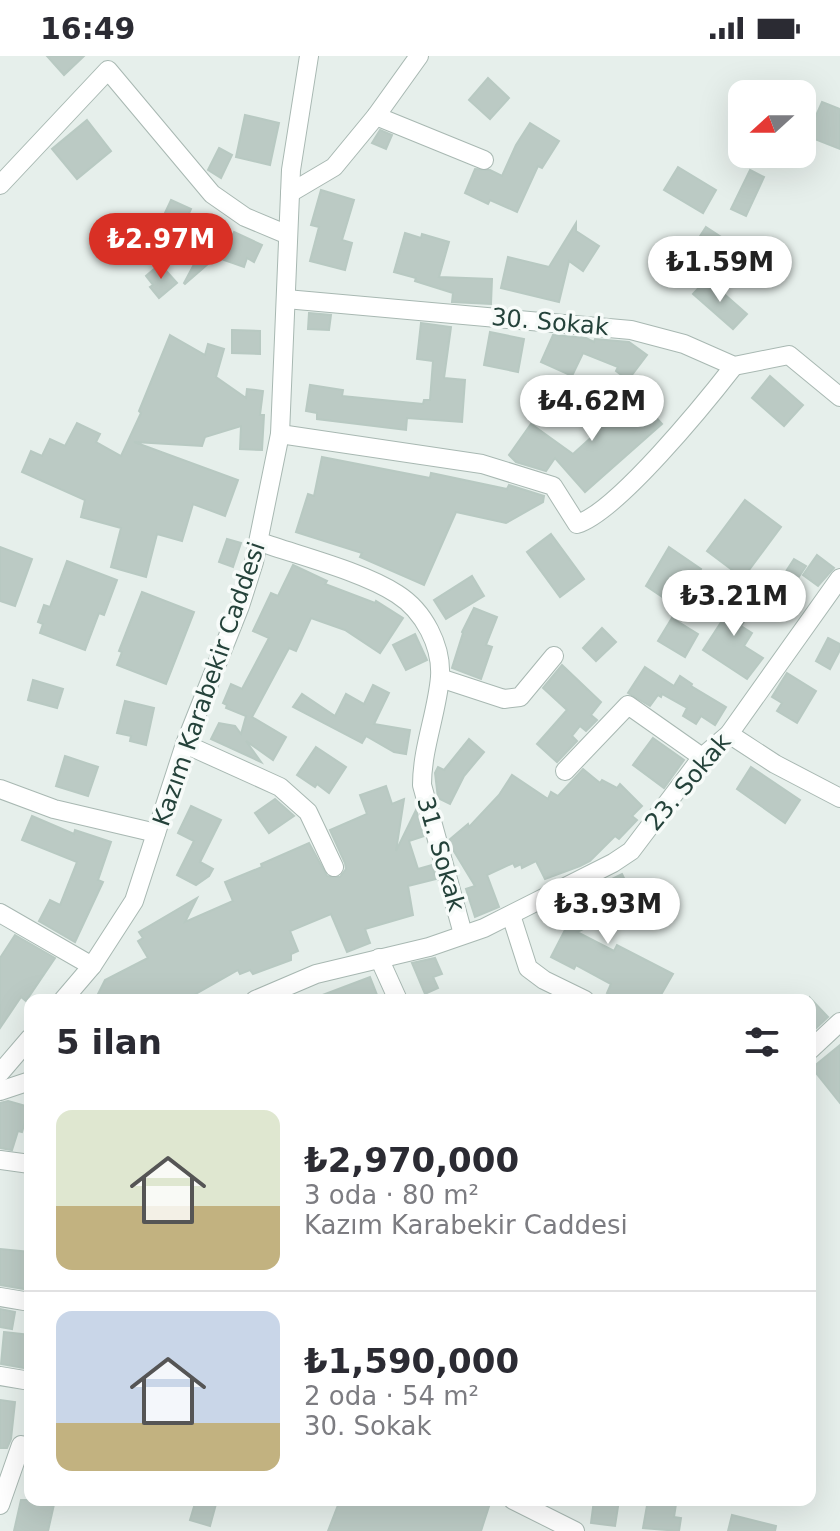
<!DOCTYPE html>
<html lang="tr">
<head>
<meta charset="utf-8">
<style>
	:root { --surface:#fff; --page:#f7f7f7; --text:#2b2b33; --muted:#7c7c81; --line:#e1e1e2; --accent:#d93025 }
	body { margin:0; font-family:"DejaVu Sans",sans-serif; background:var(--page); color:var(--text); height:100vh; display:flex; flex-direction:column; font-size:30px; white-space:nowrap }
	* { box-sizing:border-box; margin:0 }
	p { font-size:26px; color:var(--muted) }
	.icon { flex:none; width:44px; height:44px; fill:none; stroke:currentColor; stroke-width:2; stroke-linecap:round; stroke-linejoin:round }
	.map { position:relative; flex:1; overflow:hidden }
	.sheet { position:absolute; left:24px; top:938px; width:792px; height:512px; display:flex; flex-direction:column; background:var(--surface); border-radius:16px; box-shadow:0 8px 32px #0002 }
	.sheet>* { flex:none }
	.needle { width:52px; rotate:249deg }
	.controls { position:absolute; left:728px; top:24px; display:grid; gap:16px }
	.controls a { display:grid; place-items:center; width:88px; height:88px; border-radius:16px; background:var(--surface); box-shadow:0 8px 32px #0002; font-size:40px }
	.price { position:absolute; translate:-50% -68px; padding:0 18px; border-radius:28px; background:#fff; color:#222; font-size:26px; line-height:52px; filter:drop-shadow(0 2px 4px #0008) }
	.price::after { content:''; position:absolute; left:50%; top:48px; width:24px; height:18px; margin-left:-12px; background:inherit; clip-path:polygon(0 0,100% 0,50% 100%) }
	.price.selected { background:var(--accent); color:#fff }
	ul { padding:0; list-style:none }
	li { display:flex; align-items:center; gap:24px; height:200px; padding:0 32px }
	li+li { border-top:2px solid var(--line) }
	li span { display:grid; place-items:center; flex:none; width:224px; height:160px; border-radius:16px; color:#555 }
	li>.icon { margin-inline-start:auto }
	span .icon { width:96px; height:96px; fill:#fffc; stroke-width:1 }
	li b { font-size:34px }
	h2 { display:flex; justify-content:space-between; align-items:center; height:96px; padding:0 32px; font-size:34px }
	.status { display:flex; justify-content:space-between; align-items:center; height:56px; padding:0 40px; background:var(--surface); direction:ltr }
	.status svg { height:22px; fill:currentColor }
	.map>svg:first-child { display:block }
	.building { fill:#bbcac4; stroke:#b8c9c2; stroke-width:2 }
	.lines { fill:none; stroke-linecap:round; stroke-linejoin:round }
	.minor-casing { stroke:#a8b8b2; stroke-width:20 }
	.minor { stroke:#fff; stroke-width:18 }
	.labels { text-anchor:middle; stroke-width:7; stroke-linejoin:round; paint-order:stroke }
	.street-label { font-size:24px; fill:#24423a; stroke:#f7fbf9 }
</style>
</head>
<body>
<div class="status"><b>16:49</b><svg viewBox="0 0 49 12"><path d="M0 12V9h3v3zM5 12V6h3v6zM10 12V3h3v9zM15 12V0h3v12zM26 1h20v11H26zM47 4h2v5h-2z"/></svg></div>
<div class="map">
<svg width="840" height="1475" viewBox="0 0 840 1475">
	<rect width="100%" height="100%" fill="#e6efeb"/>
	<g class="building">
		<polygon points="47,0 84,0 64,19"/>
		<polygon points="488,22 509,42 490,63 469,44"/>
		<polygon points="822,46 840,53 840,93 807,80"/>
		<polygon points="245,59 279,67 270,109 236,101"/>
		<polygon points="87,64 111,95 77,123 52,93"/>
		<polygon points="530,67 559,85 542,112 538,110 517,156 490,144 488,148 465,137 475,113 490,114 502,120 516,89"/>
		<polygon points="380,74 392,79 386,93 372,87"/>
		<polygon points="219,92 232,99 221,122 208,114"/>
		<polygon points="678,111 716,134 703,157 664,134"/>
		<polygon points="750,114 764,121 746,160 731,153"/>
		<polygon points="321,134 354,144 342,184 352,187 345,214 310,205 319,171 311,169"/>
		<polygon points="171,144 191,153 184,168 164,159"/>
		<polygon points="576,167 576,175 599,190 583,215 569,205 559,246 501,232 508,201 549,211"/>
		<polygon points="706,171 735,190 714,224 684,205"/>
		<polygon points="234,176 262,189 254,206 247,202 244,211 221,203"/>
		<polygon points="405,177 421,182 422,178 449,186 439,221 492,223 491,248 452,246 453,237 415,225 416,222 394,216"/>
		<polygon points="207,184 224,194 185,228 184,227"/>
		<polygon points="160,208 177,227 159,242 150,231 153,229 146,220"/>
		<polygon points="707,223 747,258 733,273 693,238"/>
		<polygon points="309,257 331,259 329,274 308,273"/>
		<polygon points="421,267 451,271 444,322 465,324 462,366 407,362 406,374 317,363 317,357 306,355 310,329 343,334 342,340 423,348 424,344 430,344 433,305 417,303"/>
		<polygon points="232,274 260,275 260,298 232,297"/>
		<polygon points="490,276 524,283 518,316 484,309"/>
		<polygon points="170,279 205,299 208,288 224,293 216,321 246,342 247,333 263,335 260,359 264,359 262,394 240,393 241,370 205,381 202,390 134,386 238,424 225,460 193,448 182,485 157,478 146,521 111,511 121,472 81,461 85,444 22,416 31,395 42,400 50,383 65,390 77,367 100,378 96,386 121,400 141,357 139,355"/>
		<polygon points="553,279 586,282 594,286 595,283 629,286 647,299 628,324 616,315 618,311 583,297 572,320 541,306"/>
		<polygon points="770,320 803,349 784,370 752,342"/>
		<polygon points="631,334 662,368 585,436 555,402 546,415 516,406 509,399 531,368 573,398 595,378 589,371"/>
		<polygon points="322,401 430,422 431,417 507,433 509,429 544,440 543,446 506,467 456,456 424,529 360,501 362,497 296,476 308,438 314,440"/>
		<polygon points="745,444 781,471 743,522 707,495"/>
		<polygon points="551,478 584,523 560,541 527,496"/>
		<polygon points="227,483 241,487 233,511 219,506"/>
		<polygon points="0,491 32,503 15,550 0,545"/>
		<polygon points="669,491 701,513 676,550 646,530"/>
		<polygon points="817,499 834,512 818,530 803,519"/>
		<polygon points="794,503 806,510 792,531 781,523"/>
		<polygon points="67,505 117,524 104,559 99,557 85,594 40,577 43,568 38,566 44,549 50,551"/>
		<polygon points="293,509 327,525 325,528 375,547 376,545 403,562 380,597 345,574 311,562 296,595 289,592 252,661 286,681 273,704 246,685 261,706 211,683 219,667 235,670 241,678 246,660 226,652 227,649 223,647 231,628 242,633 269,582 253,575 271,537 278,540"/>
		<polygon points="472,520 484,540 446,563 434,544"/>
		<polygon points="733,535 755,550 741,570 752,577 744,590 763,602 747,623 703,594 729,554 723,550"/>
		<polygon points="142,536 194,556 166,628 117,609 122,596 119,595"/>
		<polygon points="474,552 497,561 486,589 492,591 481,623 452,612 463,577 462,576"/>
		<polygon points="672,562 698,578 685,601 658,585"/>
		<polygon points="602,572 616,586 596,605 583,592"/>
		<polygon points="415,578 427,604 406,614 393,589"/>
		<polygon points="828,582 840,588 840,594 830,613 816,605"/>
		<polygon points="562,609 601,646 591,659 597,664 586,675 580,670 572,680 577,685 557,706 537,688 567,654 543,632"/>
		<polygon points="645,611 674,630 680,620 692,628 691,630 726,651 715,669 701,660 696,668 683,660 687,652 662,638 661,641 658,639 650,650 628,637"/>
		<polygon points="787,617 816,635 797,667 777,655 782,647 772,641"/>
		<polygon points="33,624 63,633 57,652 28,644"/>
		<polygon points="373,629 389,637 374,668 410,674 406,698 394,696 366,680 362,687 293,651 302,638 335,660 346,638 364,648"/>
		<polygon points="125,645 154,652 146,689 130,685 131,680 117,677"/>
		<polygon points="653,682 684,704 664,732 633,709"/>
		<polygon points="469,683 484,696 464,720 450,748 438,742 435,717 438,711 444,714"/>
		<polygon points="316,691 346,711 329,737 317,728 315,731 297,719"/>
		<polygon points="65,700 98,711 88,740 56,730"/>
		<polygon points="751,711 800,744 785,767 737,733"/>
		<polygon points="583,713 600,727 602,724 617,732 620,728 642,750 632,760 637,764 619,783 615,780 590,805 580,810 545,823 536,805 522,812 521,808 515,811 513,807 487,819 499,851 475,861 466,833 475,830 452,792 449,784 468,768 469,771 499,739 512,719 548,743 551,736 558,740"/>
		<polygon points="386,730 392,748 404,743 396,795 416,754 424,780 409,785 418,813 432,809 436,823 408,830 413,859 365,873 370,887 347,896 331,858 290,875 298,895 291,898 291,904 253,918 250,914 240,918 238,914 185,944 95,944 105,924 148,902 138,885 143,882 139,876 197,842 185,866 233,845 225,826 262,811 261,808 309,787 327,820 340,821 346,813 345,807 330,774 367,758 360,739"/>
		<polygon points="275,743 294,760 269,777 255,757"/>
		<polygon points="191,750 221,764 200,806 213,813 209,820 196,829 177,819 194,785 178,777"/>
		<polygon points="32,760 74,778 75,774 111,786 98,824 103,826 75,886 39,865 50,844 60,849 77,806 22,784"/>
		<polygon points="622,818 636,848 577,876 614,895 617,889 673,918 658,944 620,944 607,937 611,928 576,909 574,913 551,901 565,874 559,854 587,845 583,837"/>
		<polygon points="15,879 55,902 26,945 21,941 0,972 0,902"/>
		<polygon points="435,902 442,918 433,921 438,932 425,938 412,907"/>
		<polygon points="370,921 379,944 312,944 312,943"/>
		<polygon points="810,942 828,961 810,978"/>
		<polygon points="840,989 840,1047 812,1012"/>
		<polygon points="8,1045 29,1051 22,1076 18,1075 12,1094 0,1092 0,1047"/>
		<polygon points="0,1193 30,1196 30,1234 0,1229"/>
		<polygon points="0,1253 15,1256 12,1273 0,1271"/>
		<polygon points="4,1276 30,1279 30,1313 1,1308"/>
		<polygon points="0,1344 15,1346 11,1383 7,1392 0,1392"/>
		<polygon points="21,1444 55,1444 48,1475 14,1475"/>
		<polygon points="196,1444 216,1448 210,1470 190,1464"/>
		<polygon points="340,1444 491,1444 481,1475 328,1475"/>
		<polygon points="594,1444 619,1444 615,1470 591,1467"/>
		<polygon points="648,1444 676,1448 674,1461 681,1462 679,1475 643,1472"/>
		<polygon points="732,1459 776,1470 775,1475 728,1475"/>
	</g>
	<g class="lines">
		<g class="minor-casing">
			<g id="minor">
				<polyline points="376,60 484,104"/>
				<polyline points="0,129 108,14 212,138 245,161 288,179"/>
				<polyline points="290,137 334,111 376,60 419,0"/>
				<polyline points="286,243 631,274 684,288 734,310 789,299 840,341"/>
				<path d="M280 378 482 408 553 430 577 468C617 456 706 346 734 310"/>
				<path d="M260 486C300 500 361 515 397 538 424 555 442 590 440 621 437 657 422 692 422 729L463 878"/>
				<polyline points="440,622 504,643 520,641 554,600"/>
				<polyline points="729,678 775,708 840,742"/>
				<polyline points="185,688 280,731 308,756 334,811"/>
				<polyline points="565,715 628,649 702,701"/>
				<polyline points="0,733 54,753 156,777"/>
				<polyline points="0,857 92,910"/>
				<polyline points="511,859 528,912 544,924 585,944"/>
				<polyline points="379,902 398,944"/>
				<polyline points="63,944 92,910 134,845 185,688 240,550 254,506 280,378 291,114 309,0"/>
				<polyline points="255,944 316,918 429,891 484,872 613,807 631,795 702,701 729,678 840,522"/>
				<polyline points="810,994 840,966"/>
				<polyline points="0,1017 30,982"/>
				<polyline points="0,1035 30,1025"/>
				<polyline points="0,1104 30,1108"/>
				<polyline points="0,1241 30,1246"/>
				<polyline points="0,1320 30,1325"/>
				<polyline points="513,1444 575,1475"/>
				<polyline points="0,1449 21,1389"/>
			</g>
		</g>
		<use href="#minor" class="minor"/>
	</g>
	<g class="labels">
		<g class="street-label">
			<text transform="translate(550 266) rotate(5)" y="8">30. Sokak</text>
			<text transform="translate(209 628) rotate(-71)" y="8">Kazım Karabekir Caddesi</text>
			<text transform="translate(688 726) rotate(-50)" y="8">23. Sokak</text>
			<text transform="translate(441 798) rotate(74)" y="8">31. Sokak</text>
		</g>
	</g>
</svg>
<div class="controls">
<a><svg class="needle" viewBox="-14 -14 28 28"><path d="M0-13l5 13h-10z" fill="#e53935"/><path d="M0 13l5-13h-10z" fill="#7c7c81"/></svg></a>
</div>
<b class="price selected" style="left:161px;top:225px">₺2.97M</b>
<b class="price" style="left:720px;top:248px">₺1.59M</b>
<b class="price" style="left:592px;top:387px">₺4.62M</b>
<b class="price" style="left:734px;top:582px">₺3.21M</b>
<b class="price" style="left:608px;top:890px">₺3.93M</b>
<section class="sheet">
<h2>5 ilan<svg class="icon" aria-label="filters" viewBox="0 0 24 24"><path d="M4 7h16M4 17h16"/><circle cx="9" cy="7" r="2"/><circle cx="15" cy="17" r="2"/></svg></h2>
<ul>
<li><span style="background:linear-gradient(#dfe7d0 60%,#c2b280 0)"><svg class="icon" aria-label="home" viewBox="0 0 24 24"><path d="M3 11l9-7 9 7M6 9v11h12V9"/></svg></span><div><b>₺2,970,000</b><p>3 oda · 80 m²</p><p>Kazım Karabekir Caddesi</p></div></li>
<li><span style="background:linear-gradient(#c9d6e8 70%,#c2b280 0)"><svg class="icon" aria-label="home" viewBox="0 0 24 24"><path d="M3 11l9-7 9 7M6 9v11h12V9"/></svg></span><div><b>₺1,590,000</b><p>2 oda · 54 m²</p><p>30. Sokak</p></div></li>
</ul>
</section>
</div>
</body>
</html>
